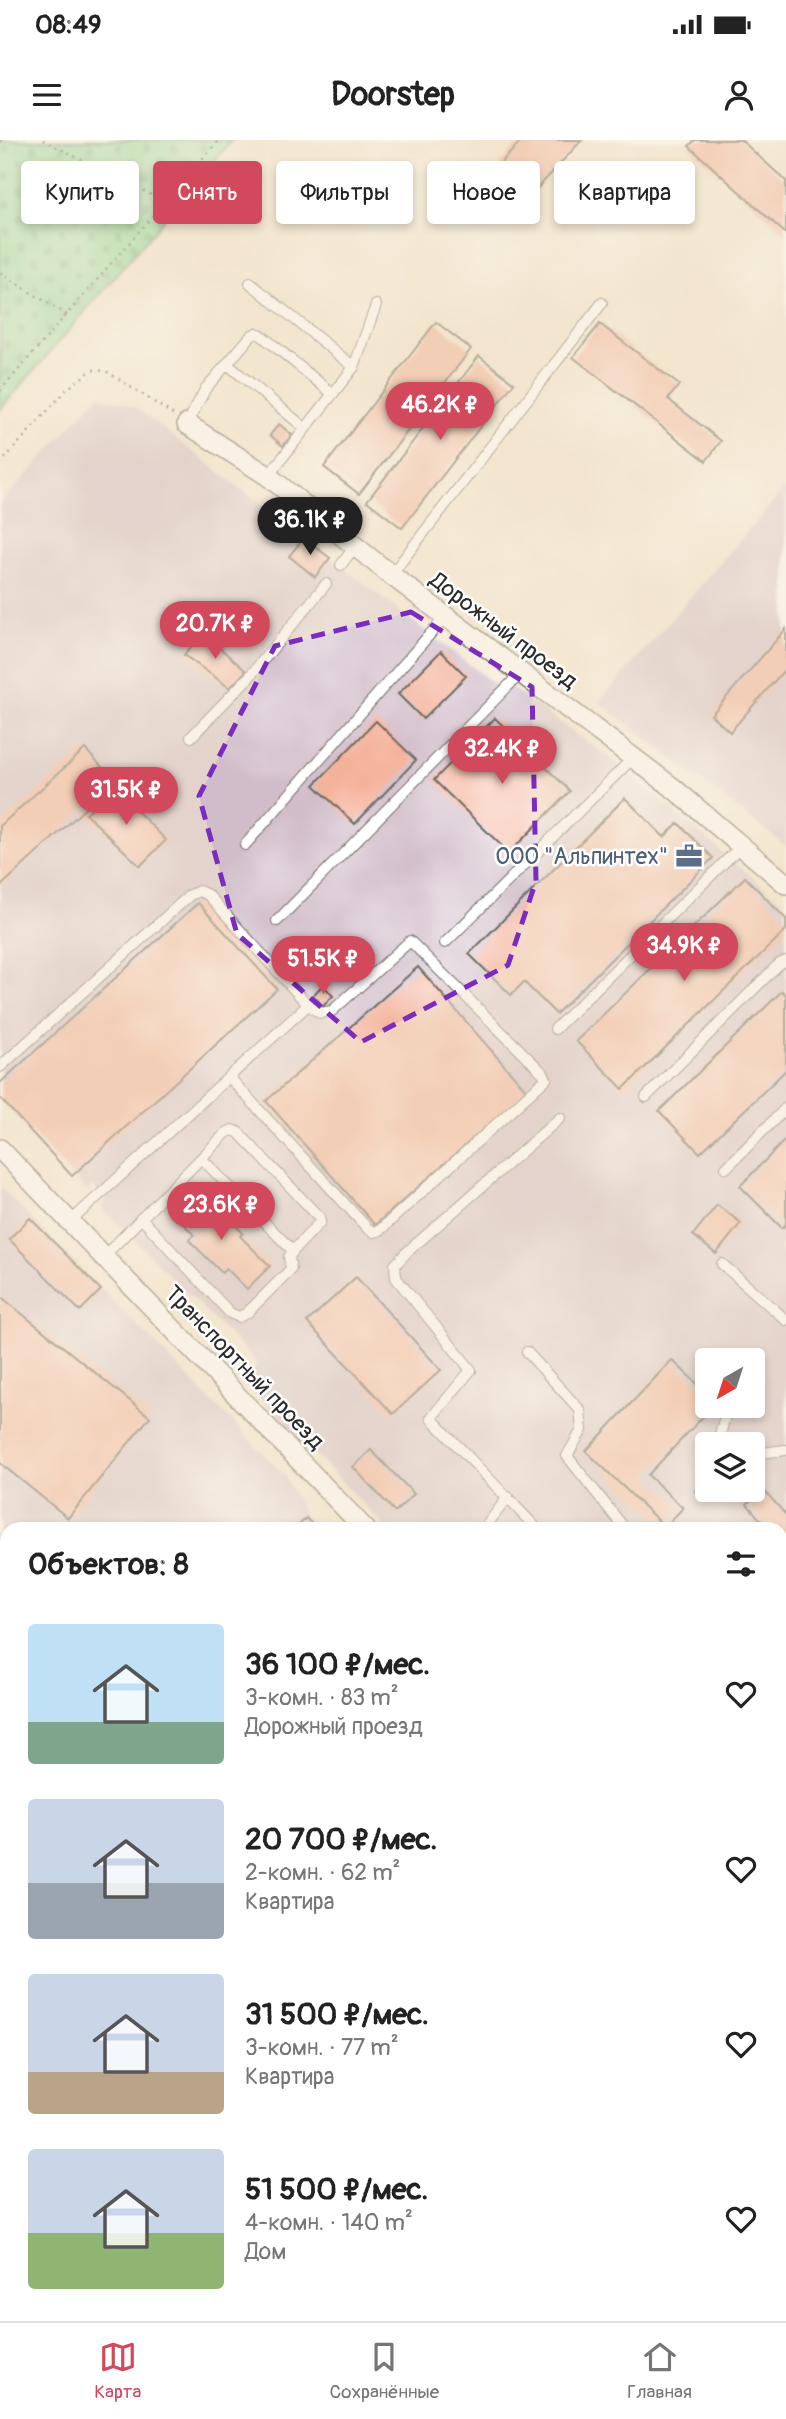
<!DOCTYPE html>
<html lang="ru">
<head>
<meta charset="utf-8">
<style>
	:root { --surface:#fff; --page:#f6f6f6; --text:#222; --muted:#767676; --line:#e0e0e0; --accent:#d1495b }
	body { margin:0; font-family:Pangolin,sans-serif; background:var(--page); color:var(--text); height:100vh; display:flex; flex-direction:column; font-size:26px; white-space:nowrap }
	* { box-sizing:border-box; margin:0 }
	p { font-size:23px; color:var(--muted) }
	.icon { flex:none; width:38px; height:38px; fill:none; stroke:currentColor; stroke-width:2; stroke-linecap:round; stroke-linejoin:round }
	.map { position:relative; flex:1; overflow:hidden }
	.panel { position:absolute; left:0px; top:1382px; width:788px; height:800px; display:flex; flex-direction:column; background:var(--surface); border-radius:21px 21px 0 0; box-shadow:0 4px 10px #0003 }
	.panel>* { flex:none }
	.hud { position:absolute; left:21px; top:21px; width:746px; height:63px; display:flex; gap:14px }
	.needle { width:46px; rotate:219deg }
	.tools { position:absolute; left:695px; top:1208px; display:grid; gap:14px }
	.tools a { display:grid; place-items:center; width:70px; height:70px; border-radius:7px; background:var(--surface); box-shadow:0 4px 10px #0003; font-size:35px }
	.price { position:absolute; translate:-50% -60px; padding:0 16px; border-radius:24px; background:var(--accent); color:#fff; font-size:23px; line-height:46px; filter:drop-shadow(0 2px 4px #0008) }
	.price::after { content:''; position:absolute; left:50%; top:42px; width:21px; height:16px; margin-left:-10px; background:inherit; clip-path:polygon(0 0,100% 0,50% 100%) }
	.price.on { background:#222; color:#fff }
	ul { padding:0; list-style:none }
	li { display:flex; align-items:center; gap:21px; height:175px; padding:0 28px }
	li span { display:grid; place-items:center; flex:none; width:196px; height:140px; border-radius:7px; color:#555 }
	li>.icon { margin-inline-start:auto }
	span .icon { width:84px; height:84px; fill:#fffc; stroke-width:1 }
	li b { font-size:30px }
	h2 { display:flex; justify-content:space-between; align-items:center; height:84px; padding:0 28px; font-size:30px }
	.chip { padding:0 24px; border-radius:7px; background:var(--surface); box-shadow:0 4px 10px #0003; font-size:24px; line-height:63px }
	.chip.on { background:var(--accent); color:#fff }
	.status { display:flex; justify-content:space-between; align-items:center; height:49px; padding:0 35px; background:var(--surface); direction:ltr }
	.status svg { height:19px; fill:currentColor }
	header { display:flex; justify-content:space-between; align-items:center; height:91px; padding:0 28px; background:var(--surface); font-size:32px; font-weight:700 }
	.dock { display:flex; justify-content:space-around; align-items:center; height:98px; border-top:2px solid var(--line); background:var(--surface); font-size:19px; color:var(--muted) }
	.dock a { display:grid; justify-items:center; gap:4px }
	.dock .on { color:var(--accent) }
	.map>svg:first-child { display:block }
	.industrial { fill:#d1bdc9; fill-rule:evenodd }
	.cemetery { fill:url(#cemetery-stones); stroke:#5c8464; stroke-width:2 }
	.building { fill:#f4b199 }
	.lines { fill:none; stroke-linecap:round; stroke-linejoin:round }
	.service-casing { stroke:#716c64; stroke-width:12 }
	.minor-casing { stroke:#716c64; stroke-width:22 }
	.secondary-casing { stroke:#716c64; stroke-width:29 }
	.path { stroke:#716c64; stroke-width:2.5; stroke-dasharray:2 5; stroke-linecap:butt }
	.service { stroke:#fff; stroke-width:10 }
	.minor { stroke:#fff; stroke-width:19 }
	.secondary { stroke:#fff; stroke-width:26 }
	.marked { fill:none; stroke:#7b2cbf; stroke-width:5; stroke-dasharray:14 9; stroke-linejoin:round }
	.labels { text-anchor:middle; stroke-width:5; stroke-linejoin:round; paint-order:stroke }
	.street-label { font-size:23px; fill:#2b2b2b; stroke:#fff }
	.service-label { font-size:23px; fill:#4e5e75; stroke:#fff; text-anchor:end }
</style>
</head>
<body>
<div class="status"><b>08:49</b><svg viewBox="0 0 49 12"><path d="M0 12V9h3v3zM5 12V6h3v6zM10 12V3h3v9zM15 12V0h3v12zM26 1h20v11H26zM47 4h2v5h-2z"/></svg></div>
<header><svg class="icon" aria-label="menu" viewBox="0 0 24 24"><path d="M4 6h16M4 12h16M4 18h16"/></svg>Doorstep<svg class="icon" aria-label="person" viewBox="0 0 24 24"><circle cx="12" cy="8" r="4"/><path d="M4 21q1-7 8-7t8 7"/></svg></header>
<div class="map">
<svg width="786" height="2181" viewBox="0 0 786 2181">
	<defs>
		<pattern id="cemetery-stones" width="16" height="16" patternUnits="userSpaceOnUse" patternTransform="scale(1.75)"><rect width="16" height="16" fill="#8edd9c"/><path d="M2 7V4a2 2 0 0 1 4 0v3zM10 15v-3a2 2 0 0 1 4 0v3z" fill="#7bbe87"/></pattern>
	</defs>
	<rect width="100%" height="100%" fill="#fff"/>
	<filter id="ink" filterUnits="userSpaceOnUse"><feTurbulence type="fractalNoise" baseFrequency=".0143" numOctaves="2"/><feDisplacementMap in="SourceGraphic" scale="14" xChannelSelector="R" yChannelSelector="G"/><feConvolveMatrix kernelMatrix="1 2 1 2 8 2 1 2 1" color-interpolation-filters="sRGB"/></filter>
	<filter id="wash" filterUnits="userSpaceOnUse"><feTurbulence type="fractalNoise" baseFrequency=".00686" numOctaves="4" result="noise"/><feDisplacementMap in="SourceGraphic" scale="28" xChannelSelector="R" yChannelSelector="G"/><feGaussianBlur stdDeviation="1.57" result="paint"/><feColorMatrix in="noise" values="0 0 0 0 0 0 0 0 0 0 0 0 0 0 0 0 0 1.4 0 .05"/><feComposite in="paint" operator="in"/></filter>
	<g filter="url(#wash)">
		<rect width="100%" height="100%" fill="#f3e5cd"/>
		<g class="industrial">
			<path d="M99 255 135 267 497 546 502 541 611 619 786 765V1102L779 1108 786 1114V1438L781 1446 780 1390 387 1389 245 1241 258 1224 101 1067 107 1061 93 1046 87 1052 0 958V364ZM707 1220H752V1265H707ZM707 1304H752V1349H707Z"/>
			<polygon points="786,347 786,706 599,562"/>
			<polygon points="0,1047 284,1334 306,1378 317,1389 7,1390 7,2029 0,2026"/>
			<polygon points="0,2113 7,2117 7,2175 124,2175 136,2181 0,2181"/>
		</g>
		<g class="cemetery">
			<polygon points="0,0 232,0 0,270"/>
			<polygon points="781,2145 786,2150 786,2181 659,2181 664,2175 780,2175"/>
		</g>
		<g id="blocks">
			<g class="building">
				<polygon points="522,0 582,0 531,55 499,25"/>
				<polygon points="695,0 741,0 786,41 786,94 689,6"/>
				<polygon points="436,182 471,209 359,354 324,327"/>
				<polygon points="600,184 679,245 668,259 721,301 706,321 573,217"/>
				<polygon points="479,216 514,243 402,388 367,361"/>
				<polygon points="279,284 292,295 283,306 270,295"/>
				<polygon points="304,398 330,418 315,437 289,416"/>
				<polygon points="786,489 786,528 730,592 711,575"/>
				<polygon points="203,493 246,531 230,548 184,515"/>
				<polygon points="441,511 466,536 423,579 398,554"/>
				<polygon points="495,578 570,651 509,713 434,640"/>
				<polygon points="376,581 416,620 355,684 314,645"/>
				<polygon points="85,609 115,641 0,747 0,686"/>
				<polygon points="113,647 166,700 140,726 86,674"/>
				<polygon points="625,658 664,697 678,683 713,718 556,874 524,842 511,855 469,814"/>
				<polygon points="745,737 786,779 786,790 623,949 576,901"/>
				<polygon points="198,763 277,849 72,1036 0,958 0,943"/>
				<polygon points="418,827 527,951 375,1085 266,961"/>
				<polygon points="323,845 333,856 323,866 313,855"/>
				<polygon points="782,851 786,855 786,930 700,1013 659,971"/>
				<polygon points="786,999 786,1084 782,1088 740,1046"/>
				<polygon points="197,1053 227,1083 230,1080 243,1093 240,1096 270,1126 247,1149 226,1128 222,1133 189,1100 194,1095 175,1075"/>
				<polygon points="717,1065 741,1083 716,1114 693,1095"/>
				<polygon points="30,1078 101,1150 80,1171 9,1099"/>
				<polygon points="356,1137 441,1230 393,1274 307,1182"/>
				<polygon points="0,1156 150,1277 68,1378 0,1323"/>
				<polygon points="672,1220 707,1253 707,1265 714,1265 648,1335 683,1368 665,1387 586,1311"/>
				<polygon points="371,1310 414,1354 395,1372 353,1327"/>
				<polygon points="762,1348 786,1375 786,1408 780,1402 780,1390 769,1390 747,1364"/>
				<polygon points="306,1378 317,1390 294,1390"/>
				<polygon points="7,1730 7,1774 0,1771 0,1745"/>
				<polygon points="7,1818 7,1879 0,1876 0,1832"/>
				<polygon points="0,2136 7,2139 7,2150 0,2164"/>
				<polygon points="28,2175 61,2175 73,2181 25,2181"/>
			</g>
		</g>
	</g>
	<g filter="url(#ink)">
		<use href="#blocks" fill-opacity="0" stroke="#716c64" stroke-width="2"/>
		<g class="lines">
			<g class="service-casing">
				<g id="service">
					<polyline points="250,143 354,227"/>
					<polyline points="187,284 206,248 227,224"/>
					<polyline points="305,288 227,224 251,196 256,193 261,195 333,254"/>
					<polyline points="268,336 354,227 376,165"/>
					<polyline points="341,425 355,406"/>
					<polyline points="391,435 602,163"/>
					<polyline points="191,597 250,536 326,444"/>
					<polyline points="245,705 446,476"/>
					<polyline points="277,781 521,533"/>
					<polyline points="445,803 633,618"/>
					<polyline points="555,889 741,706"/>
					<polyline points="0,927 190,755 199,751 208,755 308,865 320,873 332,871 410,801 544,934 546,939 380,1090 374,1092 368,1089 229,937"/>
					<polyline points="646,957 779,824 786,821"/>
					<polyline points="201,1018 293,1111"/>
					<polyline points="726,1028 786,968"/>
					<polyline points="71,1081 308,865"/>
					<polyline points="104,1116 226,993 232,990 238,992 319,1077 320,1082 293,1111 289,1117 291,1129 247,1173 239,1177 230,1173 141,1078"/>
					<polyline points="722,1124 786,1180"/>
					<polyline points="527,1212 580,1270 582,1290 567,1316 626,1390"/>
					<polyline points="720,1304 718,1301 726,1273 733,1265"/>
					<polyline points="752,1314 786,1310"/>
					<polyline points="700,1351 707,1344"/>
					<polyline points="483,1390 508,1357"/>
					<polyline points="538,1390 431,1278 471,1230 396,1138 395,1125 406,1113 560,978"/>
					<polyline points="780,1595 786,1598"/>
					<polyline points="780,1880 786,1889"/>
					<polyline points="91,2175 103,2181"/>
					<polyline points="362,2175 368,2180"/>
					<polyline points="527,2175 536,2181"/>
					<polyline points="11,2181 14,2175"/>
					<polyline points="137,2181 140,2175"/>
					<polyline points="261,2181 263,2175"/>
					<polyline points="276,2181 280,2175"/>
				</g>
			</g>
			<g class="minor-casing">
				<g id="minor">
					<polyline points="187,284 268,336 391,435 672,647 786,744"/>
					<polyline points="0,1009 366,1390"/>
					<polyline points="780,1743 786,1739"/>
				</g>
			</g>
			<g class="secondary-casing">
				<g id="secondary">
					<polyline points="780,1502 786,1493"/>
					<polyline points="780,1577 786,1568"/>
					<polyline points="0,2066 7,2070"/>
					<polyline points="216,2175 228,2181"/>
					<polyline points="391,2181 394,2175"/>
					<polyline points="436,2181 439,2175"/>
				</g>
			</g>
			<g class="path">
				<polyline points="43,0 165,62"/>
				<polyline points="0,2 1,0"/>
				<polyline points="0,133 67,175"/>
				<polyline points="0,251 219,0"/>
				<polyline points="0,324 67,249 92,230 106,231 174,275"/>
			</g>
			<use href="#service" class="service"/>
			<use href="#minor" class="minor"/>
			<use href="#secondary" class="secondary"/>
		</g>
	</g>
	<path d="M0 0H786V2181H0ZM411 472 532 547 536 741 508 825 361 902 237 794 199 656 275 506Z" fill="#f3e5cd" fill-opacity=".55" fill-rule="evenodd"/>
	<path class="marked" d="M411 472 532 547 536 741 508 825 361 902 237 794 199 656 275 506Z"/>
	<defs>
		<g id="office-bare" transform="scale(2.1)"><path d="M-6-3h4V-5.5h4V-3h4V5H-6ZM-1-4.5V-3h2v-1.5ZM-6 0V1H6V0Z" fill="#5c6f8a" stroke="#fff" stroke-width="2.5" paint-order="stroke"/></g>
	</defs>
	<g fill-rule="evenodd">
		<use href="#office-bare" x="689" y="716"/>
	</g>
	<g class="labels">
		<g class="street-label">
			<text transform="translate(504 490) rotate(37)" y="8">Дорожный проезд</text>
			<text transform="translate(245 1227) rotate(46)" y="8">Транспортный проезд</text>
		</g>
		<g class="service-label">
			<text x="668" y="724">ООО "Альпинтех"</text>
		</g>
	</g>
</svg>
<div class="tools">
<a><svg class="needle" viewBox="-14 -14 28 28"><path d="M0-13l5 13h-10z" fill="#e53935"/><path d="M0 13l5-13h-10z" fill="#767676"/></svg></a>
<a><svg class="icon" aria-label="layers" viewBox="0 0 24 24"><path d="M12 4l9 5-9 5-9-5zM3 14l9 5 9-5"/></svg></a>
</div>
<b class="price" style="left:440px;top:302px">46.2K ₽</b>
<b class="price on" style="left:310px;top:417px">36.1K ₽</b>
<b class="price" style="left:215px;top:521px">20.7K ₽</b>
<b class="price" style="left:502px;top:646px">32.4K ₽</b>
<b class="price" style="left:126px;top:687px">31.5K ₽</b>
<b class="price" style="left:684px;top:843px">34.9K ₽</b>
<b class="price" style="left:323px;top:856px">51.5K ₽</b>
<b class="price" style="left:221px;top:1102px">23.6K ₽</b>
<div class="hud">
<a class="chip">Купить</a>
<a class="chip on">Снять</a>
<a class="chip">Фильтры</a>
<a class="chip">Новое</a>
<a class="chip">Квартира</a>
</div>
<section class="panel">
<h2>Объектов: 8<svg class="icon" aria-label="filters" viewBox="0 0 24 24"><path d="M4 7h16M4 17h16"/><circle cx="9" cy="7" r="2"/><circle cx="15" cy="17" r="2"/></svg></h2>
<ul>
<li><span style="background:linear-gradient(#bfe0f5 70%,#7fa58c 0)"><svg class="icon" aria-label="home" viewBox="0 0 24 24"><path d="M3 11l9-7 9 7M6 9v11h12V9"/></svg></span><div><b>36 100 ₽/мес.</b><p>3-комн. · 83 m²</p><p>Дорожный проезд</p></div><svg class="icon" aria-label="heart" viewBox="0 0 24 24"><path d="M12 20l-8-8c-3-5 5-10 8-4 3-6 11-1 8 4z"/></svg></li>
<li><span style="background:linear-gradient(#c9d6e8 60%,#9aa5b1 0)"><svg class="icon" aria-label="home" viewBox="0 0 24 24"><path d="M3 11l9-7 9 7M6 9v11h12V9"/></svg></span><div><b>20 700 ₽/мес.</b><p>2-комн. · 62 m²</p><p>Квартира</p></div><svg class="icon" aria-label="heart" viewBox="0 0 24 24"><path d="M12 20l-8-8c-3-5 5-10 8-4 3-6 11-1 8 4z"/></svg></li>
<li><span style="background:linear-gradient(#c9d6e8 70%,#b9a48a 0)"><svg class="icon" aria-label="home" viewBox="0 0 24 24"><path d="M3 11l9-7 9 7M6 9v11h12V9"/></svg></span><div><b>31 500 ₽/мес.</b><p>3-комн. · 77 m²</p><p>Квартира</p></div><svg class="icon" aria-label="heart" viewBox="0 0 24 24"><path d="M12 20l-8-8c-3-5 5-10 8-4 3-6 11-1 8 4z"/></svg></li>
<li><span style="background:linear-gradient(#c9d6e8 60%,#8fb573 0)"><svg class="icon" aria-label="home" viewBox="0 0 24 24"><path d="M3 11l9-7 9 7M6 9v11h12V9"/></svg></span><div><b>51 500 ₽/мес.</b><p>4-комн. · 140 m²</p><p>Дом</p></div><svg class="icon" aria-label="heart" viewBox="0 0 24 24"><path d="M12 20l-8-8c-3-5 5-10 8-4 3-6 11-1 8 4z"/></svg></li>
</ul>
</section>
</div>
<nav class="dock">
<a class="on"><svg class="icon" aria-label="map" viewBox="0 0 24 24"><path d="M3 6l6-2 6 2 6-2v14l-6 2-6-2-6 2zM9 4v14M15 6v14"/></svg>Карта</a>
<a><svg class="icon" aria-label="saved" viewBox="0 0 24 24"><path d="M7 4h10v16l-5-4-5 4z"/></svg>Сохранённые</a>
<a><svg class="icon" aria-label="home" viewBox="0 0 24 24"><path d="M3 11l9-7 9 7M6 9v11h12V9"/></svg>Главная</a>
</nav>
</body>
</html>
